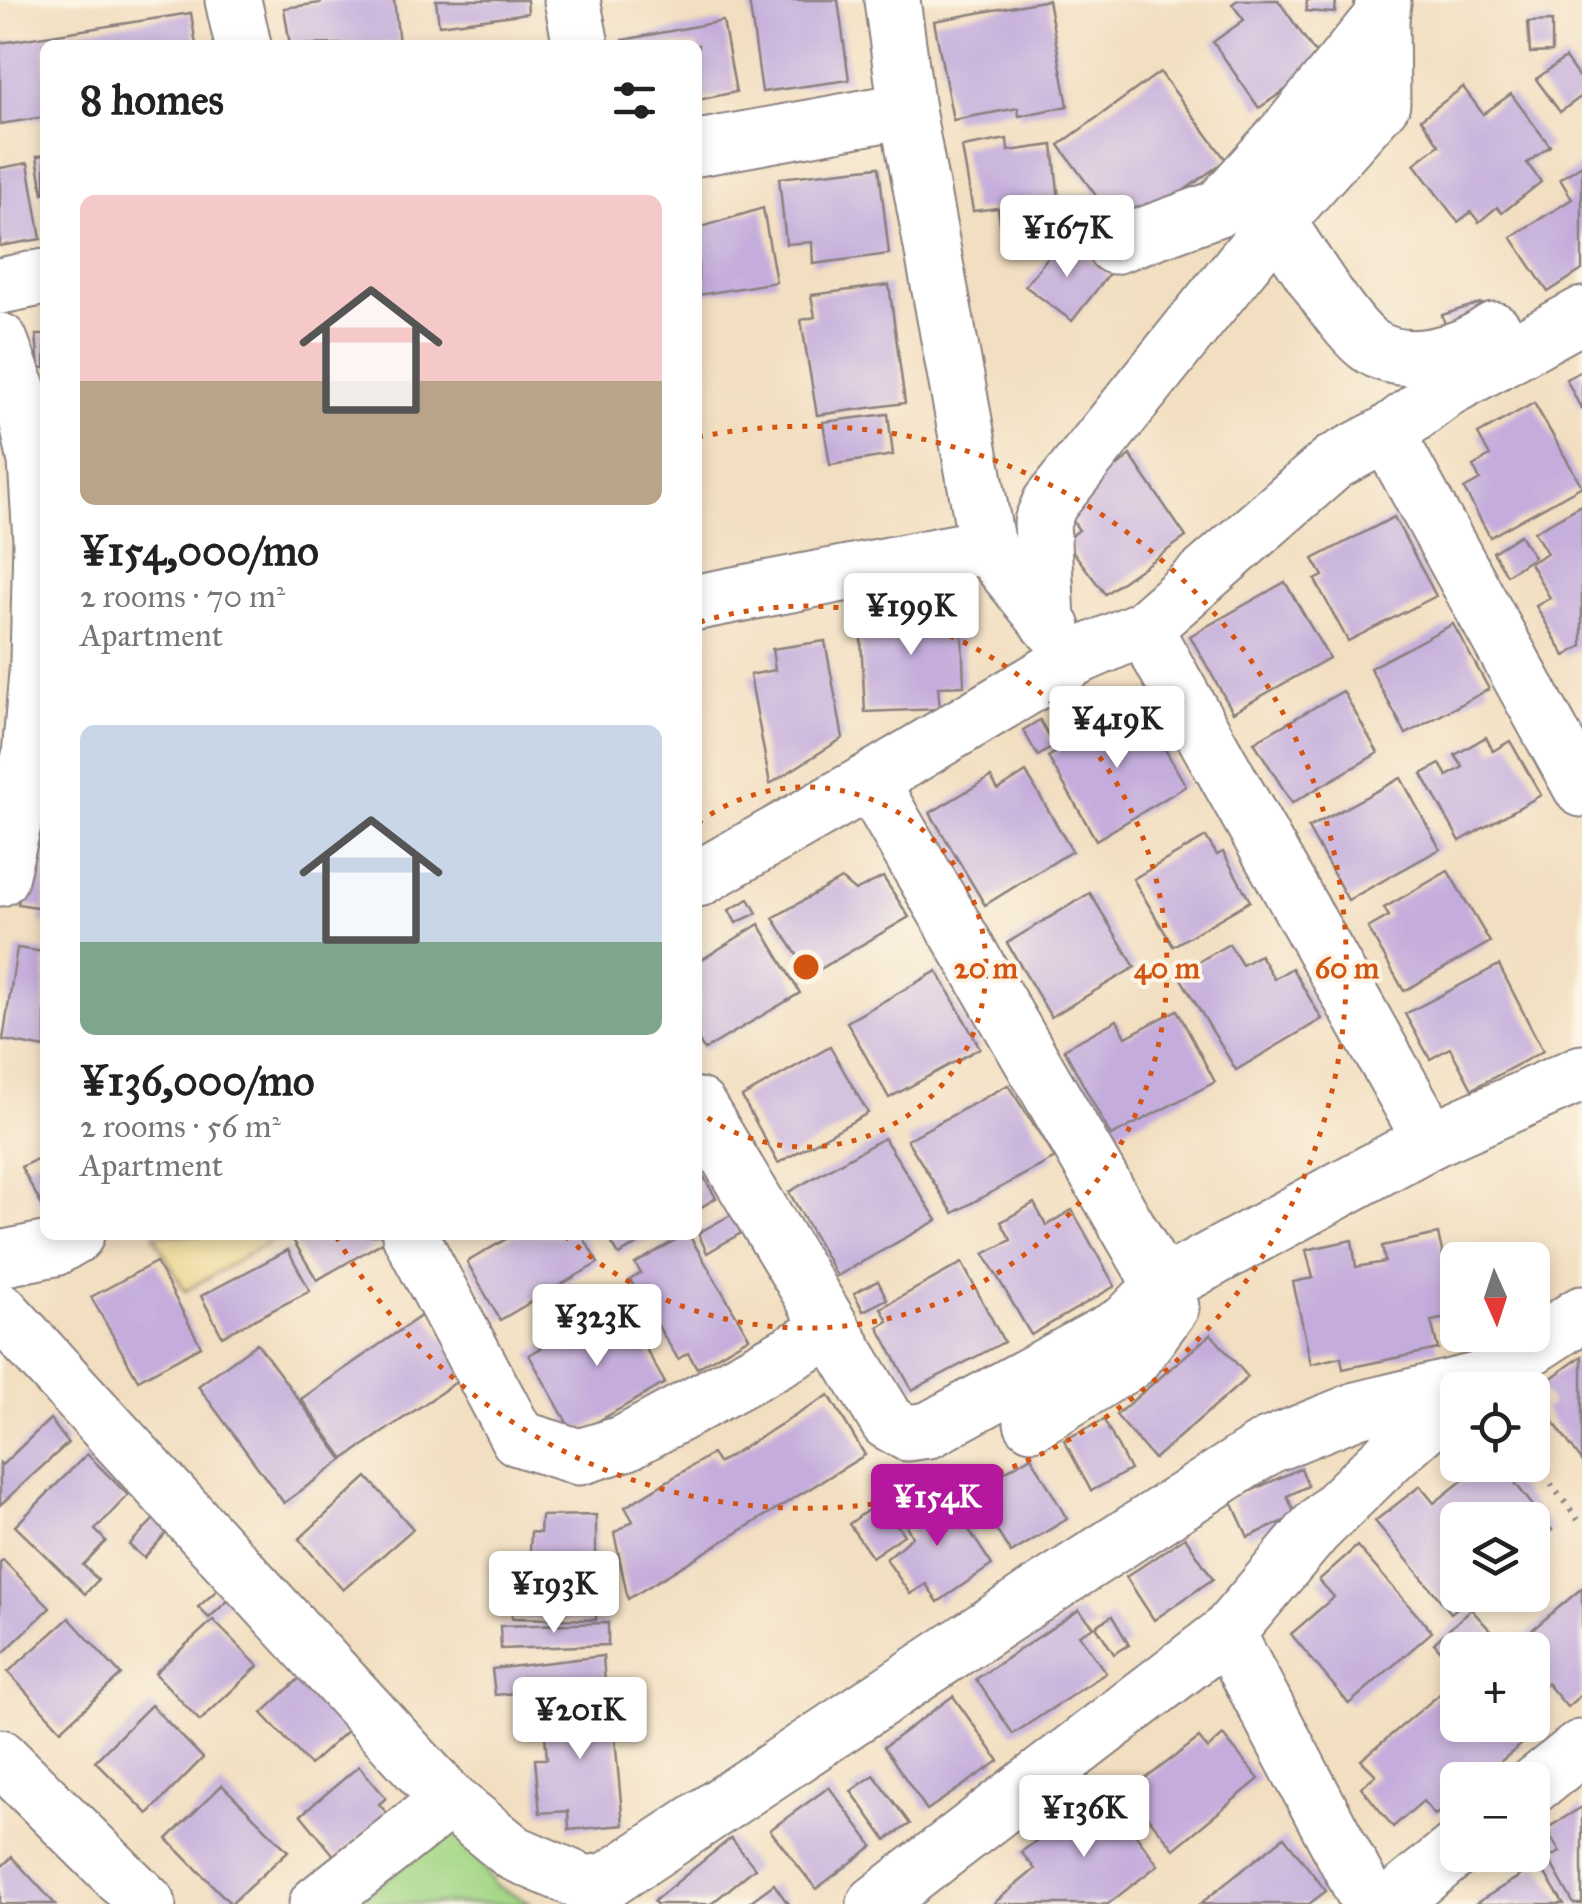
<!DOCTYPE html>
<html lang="en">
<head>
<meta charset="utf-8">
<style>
	:root { --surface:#fff; --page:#f2f2f2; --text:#222; --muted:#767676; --accent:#b5179e }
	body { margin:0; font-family:"IM FELL Great Primer",serif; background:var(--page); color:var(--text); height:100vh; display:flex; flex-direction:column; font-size:38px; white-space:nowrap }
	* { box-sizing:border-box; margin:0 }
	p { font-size:32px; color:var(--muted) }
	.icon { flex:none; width:55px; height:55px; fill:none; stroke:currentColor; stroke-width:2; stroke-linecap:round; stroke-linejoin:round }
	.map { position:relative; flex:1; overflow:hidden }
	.drawer { position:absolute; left:40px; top:40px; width:662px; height:1200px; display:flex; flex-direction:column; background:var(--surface); border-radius:15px; box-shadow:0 5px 15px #0003 }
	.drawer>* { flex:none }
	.needle { width:65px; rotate:177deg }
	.fabs { position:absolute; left:1440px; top:1242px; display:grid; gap:20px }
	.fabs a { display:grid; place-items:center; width:110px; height:110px; border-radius:15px; background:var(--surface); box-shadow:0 5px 15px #0003; font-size:50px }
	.price { position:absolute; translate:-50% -85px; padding:0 22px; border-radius:10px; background:#fff; color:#222; font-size:32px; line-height:65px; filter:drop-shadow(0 2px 5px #0008) }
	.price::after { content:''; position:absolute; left:50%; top:60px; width:30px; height:22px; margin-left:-15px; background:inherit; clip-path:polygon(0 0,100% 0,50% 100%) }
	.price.current { background:var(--accent); color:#fff }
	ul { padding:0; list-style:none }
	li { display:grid; align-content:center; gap:20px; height:530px; padding:0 40px }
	li span { display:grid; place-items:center; height:310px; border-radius:15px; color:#555 }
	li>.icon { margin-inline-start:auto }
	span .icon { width:180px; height:180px; fill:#fffc; stroke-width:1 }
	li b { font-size:42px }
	h2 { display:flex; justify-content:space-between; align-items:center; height:120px; padding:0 40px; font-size:42px }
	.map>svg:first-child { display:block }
	.green { fill:#a4d787; stroke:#637c61; stroke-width:2.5 }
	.sand { fill:#eeda9e; stroke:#887e6c; stroke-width:2.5 }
	.building { fill:#c4addc }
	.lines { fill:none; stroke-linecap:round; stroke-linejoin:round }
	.minor-casing { stroke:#8a807e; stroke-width:59 }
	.path { stroke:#8a807e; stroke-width:6; stroke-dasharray:2.5 8; stroke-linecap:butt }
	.minor { stroke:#fff; stroke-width:55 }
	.ring { fill:none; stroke:#d45411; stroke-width:5; stroke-dasharray:5 10 }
	.centre { fill:#d45411; stroke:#fcf5e5; stroke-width:5 }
	.ring-label { font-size:30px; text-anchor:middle; font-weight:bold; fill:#d45411; stroke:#fcf5e5; stroke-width:8; stroke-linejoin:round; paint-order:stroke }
</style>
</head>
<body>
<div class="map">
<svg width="1582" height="1904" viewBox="0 0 1582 1904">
	<rect width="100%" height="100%" fill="#fcf5e5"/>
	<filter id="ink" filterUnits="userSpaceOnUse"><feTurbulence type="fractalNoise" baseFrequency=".01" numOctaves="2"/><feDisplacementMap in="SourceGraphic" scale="20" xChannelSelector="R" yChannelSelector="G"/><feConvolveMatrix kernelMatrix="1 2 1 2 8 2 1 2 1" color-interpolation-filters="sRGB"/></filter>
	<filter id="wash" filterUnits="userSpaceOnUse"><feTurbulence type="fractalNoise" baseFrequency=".0048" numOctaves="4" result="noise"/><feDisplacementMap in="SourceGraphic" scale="40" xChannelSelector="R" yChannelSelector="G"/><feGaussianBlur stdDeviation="2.25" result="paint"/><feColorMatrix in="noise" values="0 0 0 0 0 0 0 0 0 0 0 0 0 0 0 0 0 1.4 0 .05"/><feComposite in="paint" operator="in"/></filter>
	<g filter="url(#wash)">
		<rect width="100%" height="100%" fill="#f2dec0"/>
		<polygon class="green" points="462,1831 495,1885 532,1904 356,1904 438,1835"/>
		<polygon class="sand" points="154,1235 281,1235 185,1291"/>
		<g id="blocks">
			<g class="building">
				<polygon points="321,0 394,0 399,43 290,45 284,8 321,3"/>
				<polygon points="436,0 527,0 528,13 439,25"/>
				<polygon points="749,0 838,0 849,80 762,92"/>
				<polygon points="1048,0 1068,106 1019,116 1018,108 953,120 934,21"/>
				<polygon points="1238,0 1278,0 1323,64 1259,108 1213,42 1244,20 1232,4"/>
				<polygon points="1307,0 1336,0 1335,13 1306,11"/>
				<polygon points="191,13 196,45 45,45 45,117 0,124 0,43"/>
				<polygon points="723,21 736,92 698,100 698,45 624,45 623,40"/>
				<polygon points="1552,21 1552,52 1530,53 1528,22"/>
				<polygon points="1565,58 1582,82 1582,96 1560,112 1536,79"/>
				<polygon points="1160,72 1226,160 1153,213 1146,204 1118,226 1059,145"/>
				<polygon points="1463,87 1483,114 1511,94 1550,146 1527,163 1541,182 1502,213 1497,207 1479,222 1471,212 1458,222 1414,164 1439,145 1421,119"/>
				<polygon points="1007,139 1008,151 1053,145 1062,228 1002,235 998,208 973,211 962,147"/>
				<polygon points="45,155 45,193 43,194 37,156"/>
				<polygon points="28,163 41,239 0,246 0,168"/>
				<polygon points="1582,165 1582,270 1548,292 1511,237 1572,199 1560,179"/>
				<polygon points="879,167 889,254 813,264 812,242 786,244 779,178"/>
				<polygon points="763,208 776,282 698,295 698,228"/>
				<polygon points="1063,238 1109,274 1072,321 1025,286"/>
				<polygon points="889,285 905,403 817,415 801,320 815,317 811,295"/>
				<polygon points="1480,303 1488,326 1450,339 1442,315"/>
				<polygon points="36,335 45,335 45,368 39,368"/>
				<polygon points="1582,371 1582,410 1566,379"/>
				<polygon points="1534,403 1582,486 1490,537 1464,489 1480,480 1473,466 1490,456 1478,434"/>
				<polygon points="888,414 893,455 830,465 823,422"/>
				<polygon points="1111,455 1118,466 1130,455 1186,537 1105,594 1065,541 1079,530 1062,506"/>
				<polygon points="1582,505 1582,646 1565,656 1536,606 1550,598 1530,563 1547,553 1534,532"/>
				<polygon points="1394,517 1436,596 1348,641 1315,580 1323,576 1313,559"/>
				<polygon points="1520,535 1534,557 1507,575 1493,552"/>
				<polygon points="1285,582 1329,658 1233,712 1190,636"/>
				<polygon points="961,607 964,686 938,687 940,709 865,712 860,621 882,620 881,612"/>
				<polygon points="1453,624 1489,689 1406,734 1370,668"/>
				<polygon points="825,641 843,738 770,784 750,675 775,670 772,649"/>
				<polygon points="1343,691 1378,753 1292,803 1254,742"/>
				<polygon points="1138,702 1186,786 1096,840 1048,757"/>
				<polygon points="1040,720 1054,746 1038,756 1023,730"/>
				<polygon points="1486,737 1493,751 1510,741 1541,795 1460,841 1422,774 1440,764 1447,776 1463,767 1455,755"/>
				<polygon points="1026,772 1072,851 985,905 930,813 991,777 998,790"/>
				<polygon points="1401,778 1440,849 1348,900 1308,828"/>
				<polygon points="35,810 45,812 45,924 40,923 42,908 18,904"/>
				<polygon points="1206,837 1217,855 1223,852 1250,901 1173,946 1133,879"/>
				<polygon points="1448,871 1490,942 1404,991 1368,928 1389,916 1384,908"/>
				<polygon points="883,877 909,917 810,975 773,918 841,879 855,891"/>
				<polygon points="1090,893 1135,967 1051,1017 1007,943"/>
				<polygon points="749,899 757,913 736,923 729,910"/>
				<polygon points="759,924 800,993 704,1050 698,1040 698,962"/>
				<polygon points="1229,944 1242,965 1260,955 1274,979 1292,968 1322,1019 1236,1070 1178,974"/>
				<polygon points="17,948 45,952 45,1048 3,1040"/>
				<polygon points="1499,965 1543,1051 1472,1089 1450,1048 1430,1059 1405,1014"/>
				<polygon points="937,971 980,1048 889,1098 847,1022"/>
				<polygon points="1177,1010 1215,1082 1111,1136 1064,1049 1117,1020 1126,1037"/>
				<polygon points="830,1047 868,1113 778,1163 742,1097"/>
				<polygon points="1008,1085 1055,1158 953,1213 907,1140"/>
				<polygon points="884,1138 937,1220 837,1276 789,1192"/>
				<polygon points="41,1157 45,1165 45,1211 21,1167"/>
				<polygon points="698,1167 716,1198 698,1209"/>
				<polygon points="1034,1203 1046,1225 1072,1210 1115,1286 1031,1335 984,1254 1011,1240 1001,1222"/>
				<polygon points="731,1215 741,1233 707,1253 698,1233"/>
				<polygon points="1438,1234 1457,1316 1431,1321 1438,1349 1343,1369 1341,1357 1311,1364 1293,1282 1313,1278 1306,1250 1352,1240 1356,1267 1385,1262 1382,1246"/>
				<polygon points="290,1235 386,1235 388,1239 317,1280"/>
				<polygon points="513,1235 582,1235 598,1263 500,1320 467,1262"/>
				<polygon points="607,1235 653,1235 619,1255"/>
				<polygon points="684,1235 689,1235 749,1337 697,1368 688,1353 678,1359 630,1280 641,1273 635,1264"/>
				<polygon points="288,1250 310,1291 222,1336 201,1296"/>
				<polygon points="156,1262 201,1346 138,1380 91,1297"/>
				<polygon points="962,1263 1004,1342 912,1390 878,1327 888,1321 881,1308"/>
				<polygon points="878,1281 887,1299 863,1311 854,1293"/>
				<polygon points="620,1303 665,1383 574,1435 529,1355"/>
				<polygon points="425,1313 468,1374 344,1459 301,1399"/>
				<polygon points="1211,1334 1248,1377 1154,1459 1116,1415"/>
				<polygon points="257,1343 343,1460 284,1503 198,1386"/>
				<polygon points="1582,1356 1582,1461 1544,1409 1552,1404 1540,1386"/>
				<polygon points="829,1395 865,1455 628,1599 614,1533 633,1521 625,1507 712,1454 718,1463"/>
				<polygon points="50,1419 68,1443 0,1505 0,1463 2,1465"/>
				<polygon points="1104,1420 1130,1470 1091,1491 1064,1440"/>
				<polygon points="87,1454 128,1495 95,1530 106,1541 83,1565 98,1580 85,1594 15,1526"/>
				<polygon points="1031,1456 1067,1519 1011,1553 972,1492"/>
				<polygon points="1482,1465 1501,1465 1552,1530 1532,1546 1532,1520 1458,1520 1458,1595 1473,1595 1451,1613 1375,1521 1420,1486 1434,1503"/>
				<polygon points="1301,1468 1308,1486 1287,1496 1296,1516 1248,1537 1231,1500"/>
				<polygon points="367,1477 413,1529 343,1590 299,1539"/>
				<polygon points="941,1487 992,1565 938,1602 926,1584 910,1594 886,1559 912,1537 901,1515"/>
				<polygon points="880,1501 904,1535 872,1557 849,1524"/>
				<polygon points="596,1515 596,1620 512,1618 513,1571 529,1570 531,1532 540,1533 541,1516"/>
				<polygon points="156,1517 170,1529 144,1558 129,1545"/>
				<polygon points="1185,1537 1213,1579 1154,1620 1126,1577"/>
				<polygon points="1357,1546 1432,1632 1349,1704 1291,1634 1334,1597 1319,1580"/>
				<polygon points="3,1560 50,1608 0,1656 0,1562"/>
				<polygon points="223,1585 233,1596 209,1618 198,1607"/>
				<polygon points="1582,1588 1582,1694 1567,1707 1547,1683 1537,1693 1532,1687 1532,1650 1508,1650"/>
				<polygon points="1471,1609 1498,1639 1485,1650 1458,1650 1458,1671 1434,1643"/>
				<polygon points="1079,1610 1094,1627 1079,1635 1106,1673 1013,1734 976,1679"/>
				<polygon points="1112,1616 1129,1645 1114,1654 1096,1626"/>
				<polygon points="69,1618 121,1675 61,1730 8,1672"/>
				<polygon points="213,1620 258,1666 200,1721 155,1673"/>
				<polygon points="608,1623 608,1645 501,1649 500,1626"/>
				<polygon points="603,1656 605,1684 495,1695 492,1669"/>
				<polygon points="304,1674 351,1727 310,1765 262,1713"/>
				<polygon points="1441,1693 1454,1710 1458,1708 1458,1725 1507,1725 1522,1744 1478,1780 1458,1780 1458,1797 1435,1815 1423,1801 1393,1827 1361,1787 1376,1775 1361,1760"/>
				<polygon points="611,1694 623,1825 569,1830 568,1811 540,1813 535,1759 547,1759 542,1700"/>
				<polygon points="953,1696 999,1761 927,1810 884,1747"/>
				<polygon points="151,1705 203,1758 148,1814 95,1761"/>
				<polygon points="1223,1735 1259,1779 1174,1849 1128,1792 1199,1738 1208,1749"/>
				<polygon points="359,1766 386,1798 379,1804 387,1813 336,1858 301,1815"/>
				<polygon points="874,1775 910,1824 886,1840 851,1791"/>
				<polygon points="222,1785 288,1851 231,1904 167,1839"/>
				<polygon points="829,1787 873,1846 816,1889 770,1830"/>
				<polygon points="1105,1792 1158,1865 1108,1904 993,1904 1035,1869 1021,1852"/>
				<polygon points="1582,1807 1582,1904 1574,1904 1548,1858 1560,1852 1546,1829"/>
				<polygon points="1284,1837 1326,1891 1309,1904 1200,1904"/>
				<polygon points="731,1838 755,1868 711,1904 656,1904 654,1901"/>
				<polygon points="12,1857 55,1904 0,1904 0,1868"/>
				<polygon points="1539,1864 1564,1904 1475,1904"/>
				<polygon points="774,1884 788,1904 747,1904"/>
			</g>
		</g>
	</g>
	<g filter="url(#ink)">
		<use href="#blocks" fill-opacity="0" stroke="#8a807e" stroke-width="2.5"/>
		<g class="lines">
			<g class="minor-casing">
				<g id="minor">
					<polyline points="233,0 243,45"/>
					<polyline points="572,0 581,45"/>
					<polyline points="892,0 907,110 987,546 1053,628"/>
					<polyline points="698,148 907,110"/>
					<path d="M1277 221C1298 251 1343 327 1370 346 1406 370 1462 353 1494 330"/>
					<polyline points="1114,246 1219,208 1292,127 1381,18 1383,3"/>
					<polyline points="0,286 45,277"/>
					<polyline points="0,341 24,405 36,461 41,540 38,661 30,756 0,878"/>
					<polyline points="1387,434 1582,789"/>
					<polyline points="698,602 987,546"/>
					<polyline points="1047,620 1042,522 1050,503 1277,221 1382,103 1381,18"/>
					<polyline points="1144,628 1431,1140"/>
					<polyline points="870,781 1162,1286 1171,1307 1131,1361 1032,1422"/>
					<polyline points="698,879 870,781 1077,657 1144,628 1334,462 1387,434 1447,389 1582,315"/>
					<polyline points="698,1106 888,1422 907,1433 929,1430 1126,1323 1162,1286 1431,1140 1582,1073"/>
					<polyline points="410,1235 518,1438 579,1457 625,1443 831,1331"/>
					<polyline points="0,1259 54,1248 76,1235"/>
					<polyline points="0,1310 449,1800 514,1853 586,1884 609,1880 1038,1594 1268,1446 1357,1410 1476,1381"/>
					<polyline points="1465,1390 1582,1314"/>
					<polyline points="1227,1633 1370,1904"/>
					<polyline points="0,1757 148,1904"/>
					<polyline points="1532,1787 1581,1748"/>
					<polyline points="317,1904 449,1800"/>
					<polyline points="875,1904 1227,1633 1315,1529 1395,1451 1458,1396"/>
					<polyline points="1390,1904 1458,1848"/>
				</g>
			</g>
			<polyline class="path" points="1532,1459 1582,1525"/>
			<use href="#minor" class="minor"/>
		</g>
	</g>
	<g class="ring">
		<path d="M698 823A180 180 0 1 1 698 1111"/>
		<path d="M700 622A361 361 0 1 1 564 1235"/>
		<path d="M698 437A541 541 0 1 1 337 1238"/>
	</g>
	<circle cx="806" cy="967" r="15" class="centre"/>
	<g class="ring-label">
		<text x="986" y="978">20 m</text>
		<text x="1167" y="978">40 m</text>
		<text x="1347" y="978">60 m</text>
	</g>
</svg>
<div class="fabs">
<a><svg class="needle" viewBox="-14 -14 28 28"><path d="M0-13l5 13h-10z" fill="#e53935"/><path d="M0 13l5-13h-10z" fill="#767676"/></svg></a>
<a><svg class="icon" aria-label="locate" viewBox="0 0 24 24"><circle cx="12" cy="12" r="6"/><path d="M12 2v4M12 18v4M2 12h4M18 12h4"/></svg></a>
<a><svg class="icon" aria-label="layers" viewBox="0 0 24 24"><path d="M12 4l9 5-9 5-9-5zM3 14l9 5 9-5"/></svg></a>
<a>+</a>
<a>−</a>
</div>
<b class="price" style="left:1067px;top:280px">¥167K</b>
<b class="price" style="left:911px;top:658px">¥199K</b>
<b class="price" style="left:1117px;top:771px">¥419K</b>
<b class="price" style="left:597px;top:1369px">¥323K</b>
<b class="price current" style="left:937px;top:1549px">¥154K</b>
<b class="price" style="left:554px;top:1636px">¥193K</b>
<b class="price" style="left:580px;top:1762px">¥201K</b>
<b class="price" style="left:1084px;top:1860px">¥136K</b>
<section class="drawer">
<h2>8 homes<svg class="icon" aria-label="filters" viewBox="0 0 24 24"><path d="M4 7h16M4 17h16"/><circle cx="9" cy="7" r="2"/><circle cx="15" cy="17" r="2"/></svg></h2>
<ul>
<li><span style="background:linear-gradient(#f6c9c9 60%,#b9a48a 0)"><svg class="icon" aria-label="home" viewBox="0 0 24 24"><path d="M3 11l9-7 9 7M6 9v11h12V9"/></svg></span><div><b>¥154,000/mo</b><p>2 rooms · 70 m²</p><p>Apartment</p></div></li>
<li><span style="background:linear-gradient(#c9d6e8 70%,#7fa58c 0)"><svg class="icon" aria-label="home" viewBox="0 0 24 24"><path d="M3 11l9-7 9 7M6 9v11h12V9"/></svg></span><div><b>¥136,000/mo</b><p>2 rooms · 56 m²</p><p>Apartment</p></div></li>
</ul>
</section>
</div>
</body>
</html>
